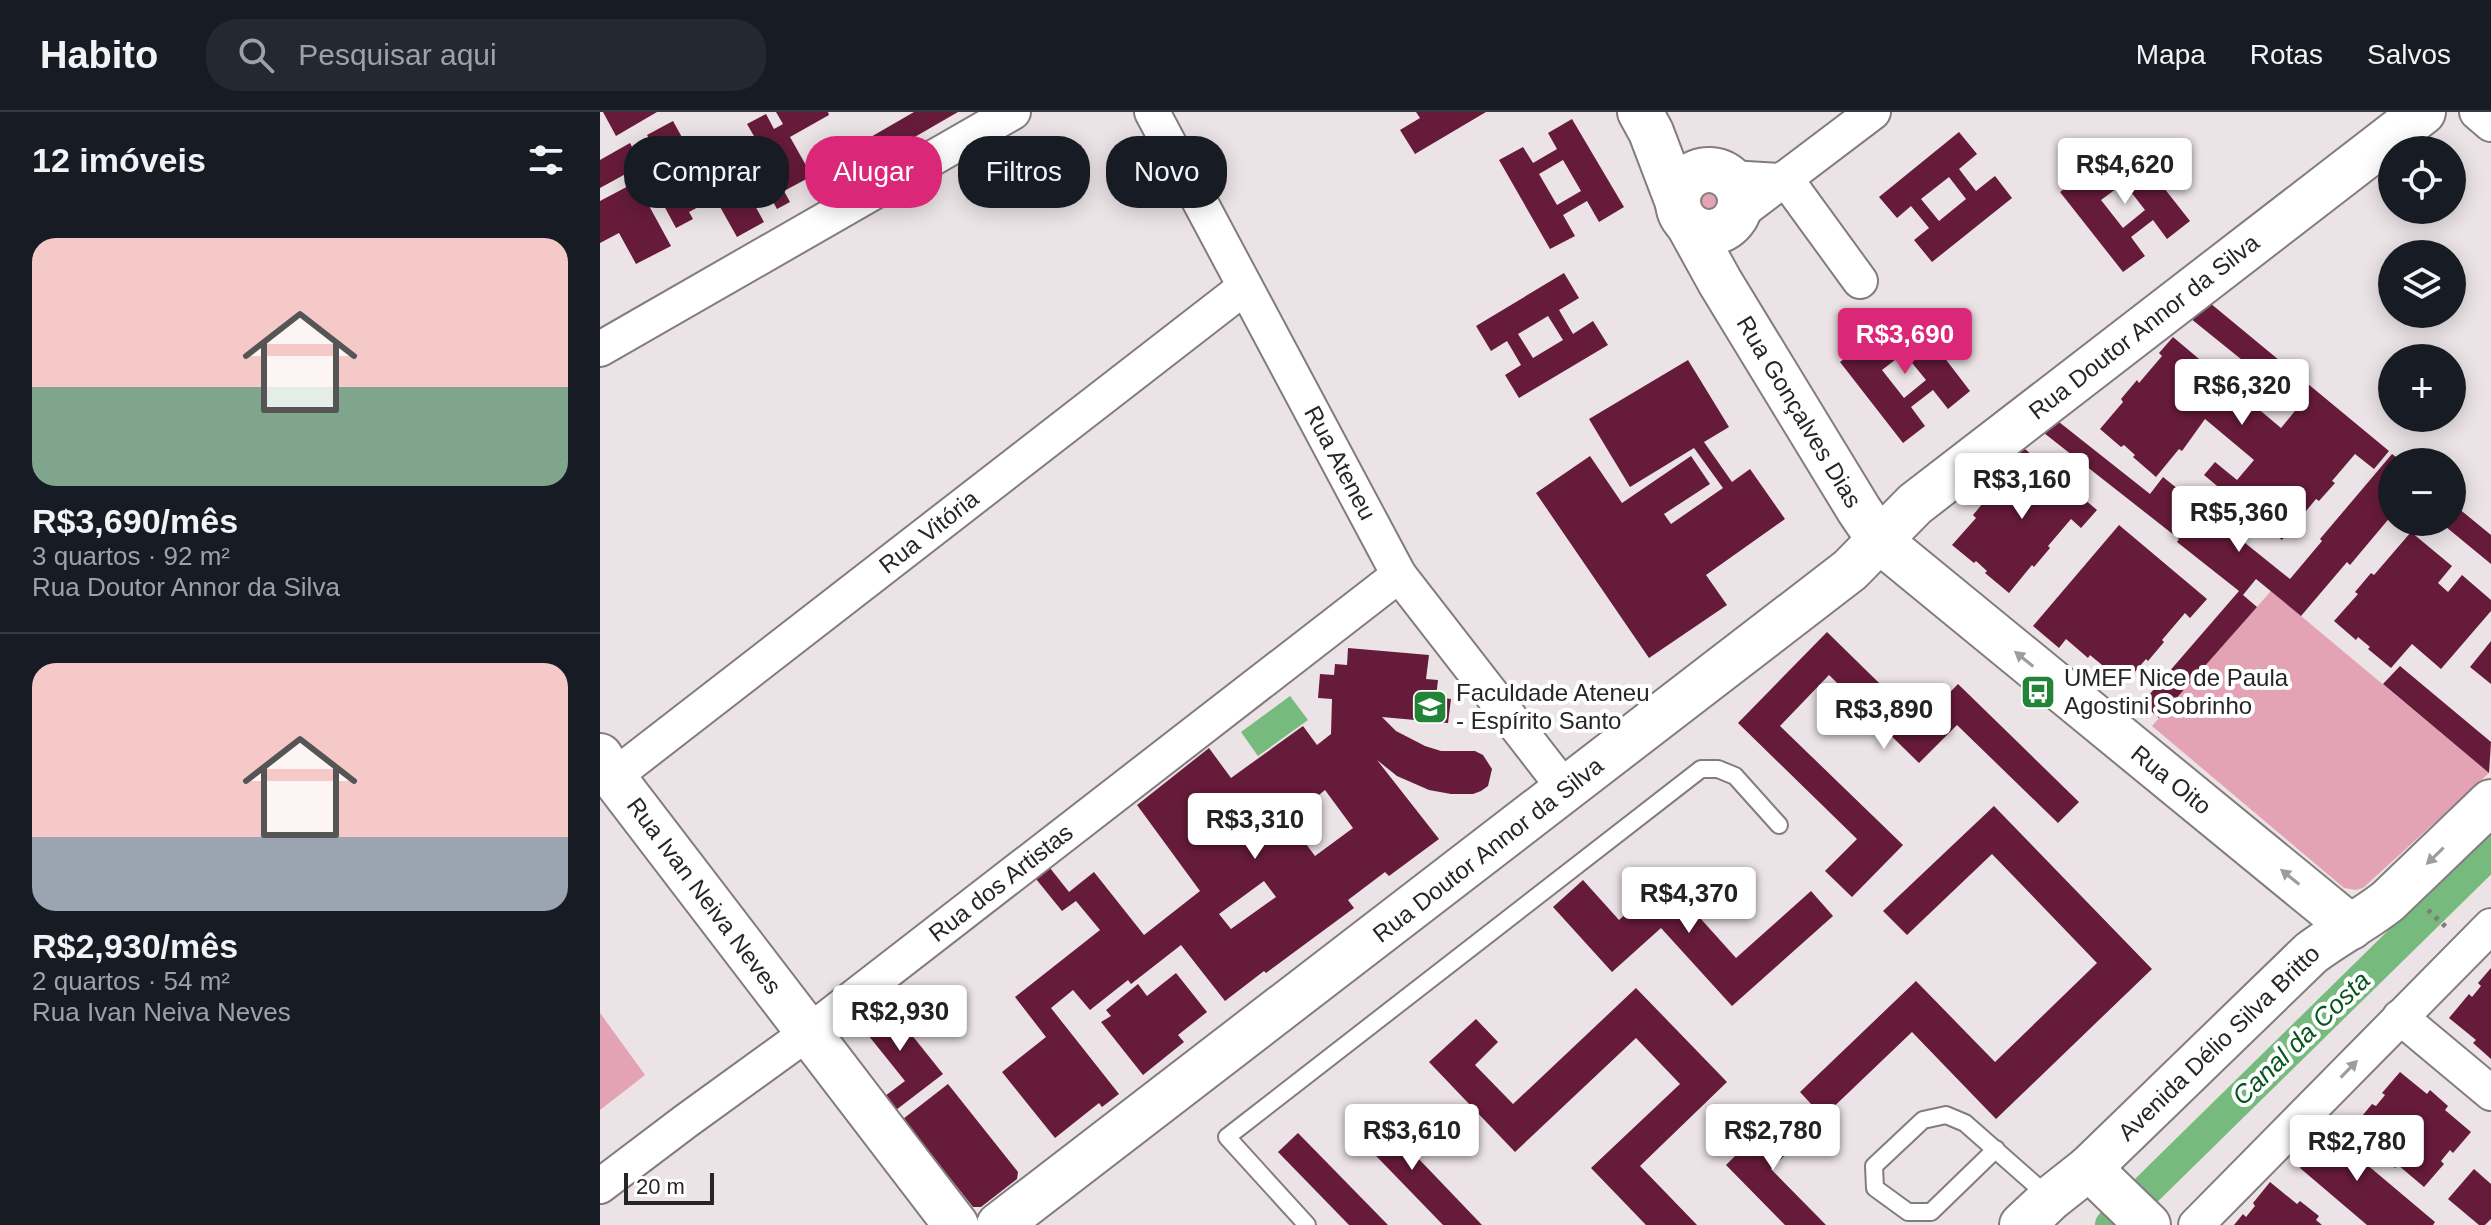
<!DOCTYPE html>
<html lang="pt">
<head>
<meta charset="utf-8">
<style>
	:root { --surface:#171b24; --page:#242831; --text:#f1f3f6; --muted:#9ea1a6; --line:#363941; --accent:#db2777 }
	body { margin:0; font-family:Arial,sans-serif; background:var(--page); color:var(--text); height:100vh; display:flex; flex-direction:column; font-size:30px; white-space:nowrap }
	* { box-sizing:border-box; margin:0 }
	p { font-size:26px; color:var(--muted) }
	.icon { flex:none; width:44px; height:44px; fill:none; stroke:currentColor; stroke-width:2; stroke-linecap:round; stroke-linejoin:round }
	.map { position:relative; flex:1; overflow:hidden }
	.drawer { display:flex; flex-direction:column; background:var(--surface); width:600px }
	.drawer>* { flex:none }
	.top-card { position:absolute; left:24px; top:24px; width:760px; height:72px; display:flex; gap:16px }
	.tools { position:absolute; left:1778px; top:24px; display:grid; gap:16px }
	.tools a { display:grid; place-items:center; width:88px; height:88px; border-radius:50%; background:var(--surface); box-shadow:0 4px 20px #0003; font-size:40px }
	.scale { position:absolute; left:24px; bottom:20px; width:90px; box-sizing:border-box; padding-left:8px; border:4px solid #282526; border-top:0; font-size:22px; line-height:28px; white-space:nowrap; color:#282526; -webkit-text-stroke:6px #fff; paint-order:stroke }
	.price { position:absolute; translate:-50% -68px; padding:0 18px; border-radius:8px; background:#fff; color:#222; font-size:26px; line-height:52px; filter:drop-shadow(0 2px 4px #0008) }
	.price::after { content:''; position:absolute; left:50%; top:48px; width:24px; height:18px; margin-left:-12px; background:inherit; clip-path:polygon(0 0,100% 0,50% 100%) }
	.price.active { background:var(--accent); color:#fff }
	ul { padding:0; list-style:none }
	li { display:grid; align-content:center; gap:16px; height:424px; padding:0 32px }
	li+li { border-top:2px solid var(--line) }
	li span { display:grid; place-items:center; height:248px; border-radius:24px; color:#555 }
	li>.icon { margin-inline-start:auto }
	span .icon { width:144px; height:144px; fill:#fffc; stroke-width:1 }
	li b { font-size:34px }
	h2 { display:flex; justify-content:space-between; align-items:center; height:96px; padding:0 32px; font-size:34px }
	.chip { padding:0 28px; border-radius:32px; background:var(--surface); box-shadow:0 4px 20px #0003; font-size:28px; line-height:72px }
	.chip.active { background:var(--accent); color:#fff }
	header { display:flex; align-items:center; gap:48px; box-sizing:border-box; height:112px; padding:0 40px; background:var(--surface); border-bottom:2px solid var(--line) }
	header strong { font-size:38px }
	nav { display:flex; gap:44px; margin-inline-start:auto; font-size:28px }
	.search { width:560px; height:72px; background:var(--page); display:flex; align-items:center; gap:20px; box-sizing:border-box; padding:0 28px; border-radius:32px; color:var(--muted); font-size:30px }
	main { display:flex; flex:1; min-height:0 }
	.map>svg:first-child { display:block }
	.green { fill:#e4a2b5 }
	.water { fill:#76ba7d }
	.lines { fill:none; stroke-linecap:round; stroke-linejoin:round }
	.canal { stroke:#76ba7d; stroke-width:32 }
	.building { fill:#671b3a; fill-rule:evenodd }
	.lane-casing { stroke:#837c7e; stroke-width:20 }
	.street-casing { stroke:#837c7e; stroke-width:38 }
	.secondary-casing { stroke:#837c7e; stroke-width:48 }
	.path { stroke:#817c7d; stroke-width:5; stroke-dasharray:4 6; stroke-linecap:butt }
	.lane { stroke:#fff; stroke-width:16 }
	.street { stroke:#fff; stroke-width:34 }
	.secondary { stroke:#fff; stroke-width:44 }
	.oneway { fill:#9e9d9d }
	.labels { text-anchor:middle; stroke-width:8; stroke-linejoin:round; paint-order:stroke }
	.street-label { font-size:24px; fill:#282526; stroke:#fff }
	.poi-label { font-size:24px; fill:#282526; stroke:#fff; text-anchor:start }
	.water-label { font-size:26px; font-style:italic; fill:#06551c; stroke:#fff }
</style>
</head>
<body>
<header>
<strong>Habito</strong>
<div class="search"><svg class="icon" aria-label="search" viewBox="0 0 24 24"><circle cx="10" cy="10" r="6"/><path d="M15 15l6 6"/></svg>Pesquisar aqui</div>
<nav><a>Mapa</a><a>Rotas</a><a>Salvos</a></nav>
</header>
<main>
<section class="drawer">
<h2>12 imóveis<svg class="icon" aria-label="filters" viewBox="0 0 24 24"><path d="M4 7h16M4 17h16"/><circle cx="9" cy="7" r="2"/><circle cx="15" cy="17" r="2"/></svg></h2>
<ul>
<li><span style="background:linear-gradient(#f6c9c9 60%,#7fa58c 0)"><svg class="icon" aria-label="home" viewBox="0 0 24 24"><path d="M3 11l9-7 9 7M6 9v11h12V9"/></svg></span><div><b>R$3,690/mês</b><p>3 quartos · 92 m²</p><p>Rua Doutor Annor da Silva</p></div></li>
<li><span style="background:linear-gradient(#f6c9c9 70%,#9aa5b1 0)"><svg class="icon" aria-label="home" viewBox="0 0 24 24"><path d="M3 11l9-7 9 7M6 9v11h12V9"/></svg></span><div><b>R$2,930/mês</b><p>2 quartos · 54 m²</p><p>Rua Ivan Neiva Neves</p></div></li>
</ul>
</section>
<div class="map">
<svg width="1891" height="1113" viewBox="0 0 1891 1113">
	<rect width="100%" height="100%" fill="#ebe3e5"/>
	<g class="green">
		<path d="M1105 66C1122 67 1133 81 1123 97L1117 102 1104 103 1092 75 1097 69Z"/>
		<polygon points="1671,479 1889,661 1763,776 1756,778 1744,776 1552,614"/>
		<polygon points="0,901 45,963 0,998"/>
	</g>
	<g class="water">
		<polygon points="690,584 708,608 658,644 641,620"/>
		<polygon points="1891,722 1891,752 1840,801 1826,787"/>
	</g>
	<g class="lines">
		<polyline class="canal" points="1511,1113 1891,740"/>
	</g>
	<g class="building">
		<polygon points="3,0 57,0 16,24"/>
		<polygon points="176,0 228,0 229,3 190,25 212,64 184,79 190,90 177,97 156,59 170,52 147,12 166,2 174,17 183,12"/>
		<polygon points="314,0 358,0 268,52 257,33"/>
		<polygon points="816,0 886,0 815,42 800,18 820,6"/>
		<path d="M972 7 1024 95 999 110 987 89 963 103 975 124 950 137 899 48 923 35 933 51 957 37 948 21ZM963 48 981 79 957 93 939 62Z"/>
		<polygon points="73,9 100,58 127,43 164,110 137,125 115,86 89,100 93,107 76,116 42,53 59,44 47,23"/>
		<path d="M1359 20 1377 42 1359 57 1376 79 1395 64 1412 86 1332 150 1314 128 1329 116 1311 94 1297 106 1279 85ZM1349 65 1366 87 1339 109 1321 87Z"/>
		<path d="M1527 29 1590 109 1567 127 1553 108 1531 125 1545 144 1523 160 1460 80 1482 63 1494 78 1516 61 1504 46ZM1524 71 1545 98 1523 116 1501 88Z"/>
		<polygon points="30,31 42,53 0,76 0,48"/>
		<polygon points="36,70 71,134 36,152 19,121 0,131 0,89"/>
		<path d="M964 161 979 186 959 198 973 222 993 209 1008 233 919 286 905 263 921 253 907 229 891 239 876 214ZM948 204 963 228 933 246 918 222Z"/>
		<polygon points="1610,191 1789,339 1774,357 1755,342 1732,369 1735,371 1719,389 1716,387 1682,428 1604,363 1615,350 1637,368 1654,348 1605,307 1582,339 1579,337 1556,365 1533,345 1535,343 1524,333 1521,335 1500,317 1523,290 1521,287 1537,268 1539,271 1562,244 1559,241 1573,225 1681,316 1699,294 1590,206"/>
		<path d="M1308 198 1370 279 1348 297 1333 278 1311 295 1325 314 1303 331 1240 250 1263 233 1274 248 1296 231 1285 216ZM1304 241 1326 268 1304 286 1282 258Z"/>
		<polygon points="1088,248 1129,315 1104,330 1132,370 1150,357 1185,407 1106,463 1127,493 1049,546 936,381 990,344 1022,391 1091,344 1110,372 1064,402 1071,412 1123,376 1094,336 1030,375 989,307"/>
		<polygon points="1459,310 1550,382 1563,365 1690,467 1722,429 1720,427 1792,342 1803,350 1792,350 1792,403 1750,453 1747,450 1701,504 1656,467 1643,483 1657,495 1559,606 1542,591 1639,479 1577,430 1579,427 1444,321"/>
		<polygon points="1425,337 1497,398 1481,416 1471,407 1448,434 1450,436 1434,455 1432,453 1409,481 1385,461 1387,459 1376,449 1374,451 1352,433 1376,406 1373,403 1389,384 1392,387 1415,360 1406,352"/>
		<polygon points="1852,391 1891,423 1891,452 1840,410 1852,410"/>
		<polygon points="1519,413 1607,487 1590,506 1585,501 1562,528 1564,530 1548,549 1546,547 1522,575 1499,556 1502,553 1490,543 1488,546 1466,527 1459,536 1433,514"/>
		<polygon points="1811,420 1852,454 1838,471 1848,480 1862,463 1891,488 1891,499 1841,557 1812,532 1791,556 1768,537 1770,535 1758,525 1756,528 1734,509 1758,482 1755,480 1771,461 1774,463"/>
		<polygon points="1227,520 1320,611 1358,572 1479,690 1458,711 1357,613 1319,651 1229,563 1180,614 1303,733 1252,785 1225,759 1257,727 1138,611"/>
		<polygon points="1891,529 1891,572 1870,555"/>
		<path d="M748 536 829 543 826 567 838 568 836 585 851 587 848 611 782 605 796 619 825 634 841 639H875L883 643 892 657 888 674 881 679 873 682H851L829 678 797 664 777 648 839 727 789 764 785 760 748 788 754 796 666 861 664 859 625 889 581 833 531 872 528 868 490 898 473 878 451 896 519 982 502 995 499 991 455 1026 402 960 446 925 415 885 500 818 476 789 462 799 436 767 450 756 469 780 494 760 544 823 600 779 537 693 609 636 631 666 703 614 717 633 731 622 732 587 718 586 720 562 734 563 735 552 747 553ZM725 678 753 716 715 744 688 708ZM664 769 676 785 631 817 619 802Z"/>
		<polygon points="1800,554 1891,630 1889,661 1783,572"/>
		<polygon points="1394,694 1552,857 1396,1007 1312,920 1223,1005 1200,980 1316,869 1395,950 1497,851 1392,742 1307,823 1283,799"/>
		<polygon points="1065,767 1136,846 1211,779 1233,804 1132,894 1061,816 1012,860 953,795 983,768 1019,808"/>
		<polygon points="1891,856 1891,947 1873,931 1876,928 1849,906 1869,882 1872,885 1881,874 1878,871"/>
		<polygon points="576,861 607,900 578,923 584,930 543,963 501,910 511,904 506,898 538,872 547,884"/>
		<polygon points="1036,876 1127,970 1040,1054 1097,1113 1046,1113 991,1056 1080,972 1036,926 915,1040 829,950 876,907 898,930 875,953 913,992"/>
		<polygon points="283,887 343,962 296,998 285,984 305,969 256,908"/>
		<polygon points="1800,960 1827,982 1830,978 1848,994 1845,998 1871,1020 1853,1041 1850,1038 1841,1049 1844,1052 1824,1075 1798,1053 1795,1056 1776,1041 1779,1037 1753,1015 1772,992 1776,994 1785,983 1782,981"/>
		<polygon points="348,972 418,1060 417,1067 381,1095 373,1095 303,1007"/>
		<polygon points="772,998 882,1113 843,1113 751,1018"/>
		<polygon points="1179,1000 1204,1024 1171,1057 1226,1113 1185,1113 1126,1053"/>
		<polygon points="1715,1009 1835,1110 1833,1113 1767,1113 1700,1056 1714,1039 1698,1025"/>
		<polygon points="698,1021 788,1113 749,1113 678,1040"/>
		<polygon points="1874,1057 1891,1072 1891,1107 1885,1113 1879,1113 1848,1087"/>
		<polygon points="1670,1070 1697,1092 1700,1089 1719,1104 1716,1108 1722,1113 1634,1113 1643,1102 1646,1105 1655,1094 1653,1091"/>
	</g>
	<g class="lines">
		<g class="lane-casing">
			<g id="lane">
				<polyline points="1396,1037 1331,1100 1308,1100 1275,1076 1274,1054 1323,1008 1346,1003 1365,1011 1449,1085"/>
				<polyline points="707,1113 627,1025 1101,657 1118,657 1135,664 1179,713"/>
			</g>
		</g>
		<g class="street-casing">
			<g id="street">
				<polyline points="552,0 799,463 966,678"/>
				<polyline points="1877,0 1891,12"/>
				<polyline points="1130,66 1181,69"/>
				<polyline points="1185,66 1260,169"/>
				<polyline points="1137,103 1273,0"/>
				<polyline points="0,237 413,0"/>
				<polyline points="13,665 645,175"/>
				<polyline points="1800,905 1891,981"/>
				<polyline points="0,1074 86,1009 209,920 799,463"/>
				<polyline points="1596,1113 1891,814"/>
			</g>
		</g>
		<g class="secondary-casing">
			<g id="secondary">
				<polyline points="1040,0 1051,20 1078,91"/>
				<circle cx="1109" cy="89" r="31"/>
				<polyline points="1088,112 1120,170 1259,398 1280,429 1751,815"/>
				<polyline points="0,644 13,665 356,1113"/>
				<polyline points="1489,1056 1548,1113"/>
				<polyline points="399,1113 1250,458 1315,392 1823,0"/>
				<path d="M1422 1113 1451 1086 1489 1056 1711 841C1736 822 1764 808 1788 789L1891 690"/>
			</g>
		</g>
		<polyline class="path" points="1828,798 1847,816"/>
		<use href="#lane" class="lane"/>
		<use href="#street" class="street"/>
		<use href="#secondary" class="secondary"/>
	</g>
	<defs><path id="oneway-solid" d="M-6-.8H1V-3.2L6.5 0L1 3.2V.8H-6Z" transform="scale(2)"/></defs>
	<g class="oneway">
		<use href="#oneway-solid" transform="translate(1424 547) rotate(-141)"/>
		<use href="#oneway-solid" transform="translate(1835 744) rotate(136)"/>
		<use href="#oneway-solid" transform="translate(1690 765) rotate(-141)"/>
		<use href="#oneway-solid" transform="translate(1749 957) rotate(-46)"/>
	</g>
	<defs>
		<g id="bus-square" transform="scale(1.8)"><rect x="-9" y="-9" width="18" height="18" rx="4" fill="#228437" stroke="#fff"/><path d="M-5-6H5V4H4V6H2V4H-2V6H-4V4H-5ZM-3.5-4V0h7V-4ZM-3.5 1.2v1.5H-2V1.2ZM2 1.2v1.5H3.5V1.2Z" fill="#fff"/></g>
		<g id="university-square" transform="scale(1.8)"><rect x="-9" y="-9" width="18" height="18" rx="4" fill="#228437" stroke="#fff"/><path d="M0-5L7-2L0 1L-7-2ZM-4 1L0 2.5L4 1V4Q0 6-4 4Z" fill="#fff"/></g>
	</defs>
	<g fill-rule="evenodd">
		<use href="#bus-square" x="1438" y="580"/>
		<use href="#university-square" x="830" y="595"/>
	</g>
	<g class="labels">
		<g class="street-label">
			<text transform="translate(1544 215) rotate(-38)" y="8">Rua Doutor Annor da Silva</text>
			<text transform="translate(1199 300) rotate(59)" y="8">Rua Gonçalves Dias</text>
			<text transform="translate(740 351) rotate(62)" y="8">Rua Ateneu</text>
			<text transform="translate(329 420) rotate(-38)" y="8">Rua Vitória</text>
			<text transform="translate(1571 668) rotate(39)" y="8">Rua Oito</text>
			<text transform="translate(888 738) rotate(-38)" y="8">Rua Doutor Annor da Silva</text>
			<text transform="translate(401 771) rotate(-38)" y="8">Rua dos Artistas</text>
			<text transform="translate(104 784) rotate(53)" y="8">Rua Ivan Neiva Neves</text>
			<text transform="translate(1619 931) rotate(-44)" y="8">Avenida Délio Silva Britto</text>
		</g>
		<g class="poi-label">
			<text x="1464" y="574">UMEF Nice de Paula<tspan x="1464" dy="28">Agostini Sobrinho</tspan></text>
			<text x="856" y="589">Faculdade Ateneu<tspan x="856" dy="28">- Espírito Santo</tspan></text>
		</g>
		<g class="water-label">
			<text transform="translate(1701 926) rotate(-44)" y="9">Canal da Costa</text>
		</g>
	</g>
</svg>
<div class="tools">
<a><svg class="icon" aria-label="locate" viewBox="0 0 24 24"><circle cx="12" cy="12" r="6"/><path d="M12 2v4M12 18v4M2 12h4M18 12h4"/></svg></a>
<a><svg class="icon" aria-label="layers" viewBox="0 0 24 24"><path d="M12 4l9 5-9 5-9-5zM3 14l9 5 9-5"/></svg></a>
<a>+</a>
<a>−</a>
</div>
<div class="scale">20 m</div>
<b class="price" style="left:1525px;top:94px">R$4,620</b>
<b class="price active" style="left:1305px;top:264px">R$3,690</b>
<b class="price" style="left:1642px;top:315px">R$6,320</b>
<b class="price" style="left:1422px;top:409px">R$3,160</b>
<b class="price" style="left:1639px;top:442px">R$5,360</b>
<b class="price" style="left:1284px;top:639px">R$3,890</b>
<b class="price" style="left:655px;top:749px">R$3,310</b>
<b class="price" style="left:1089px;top:823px">R$4,370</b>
<b class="price" style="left:300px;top:941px">R$2,930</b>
<b class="price" style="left:812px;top:1060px">R$3,610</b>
<b class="price" style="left:1173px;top:1060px">R$2,780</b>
<b class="price" style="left:1757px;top:1071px">R$2,780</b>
<div class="top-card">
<a class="chip">Comprar</a>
<a class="chip active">Alugar</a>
<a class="chip">Filtros</a>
<a class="chip">Novo</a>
</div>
</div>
</main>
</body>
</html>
